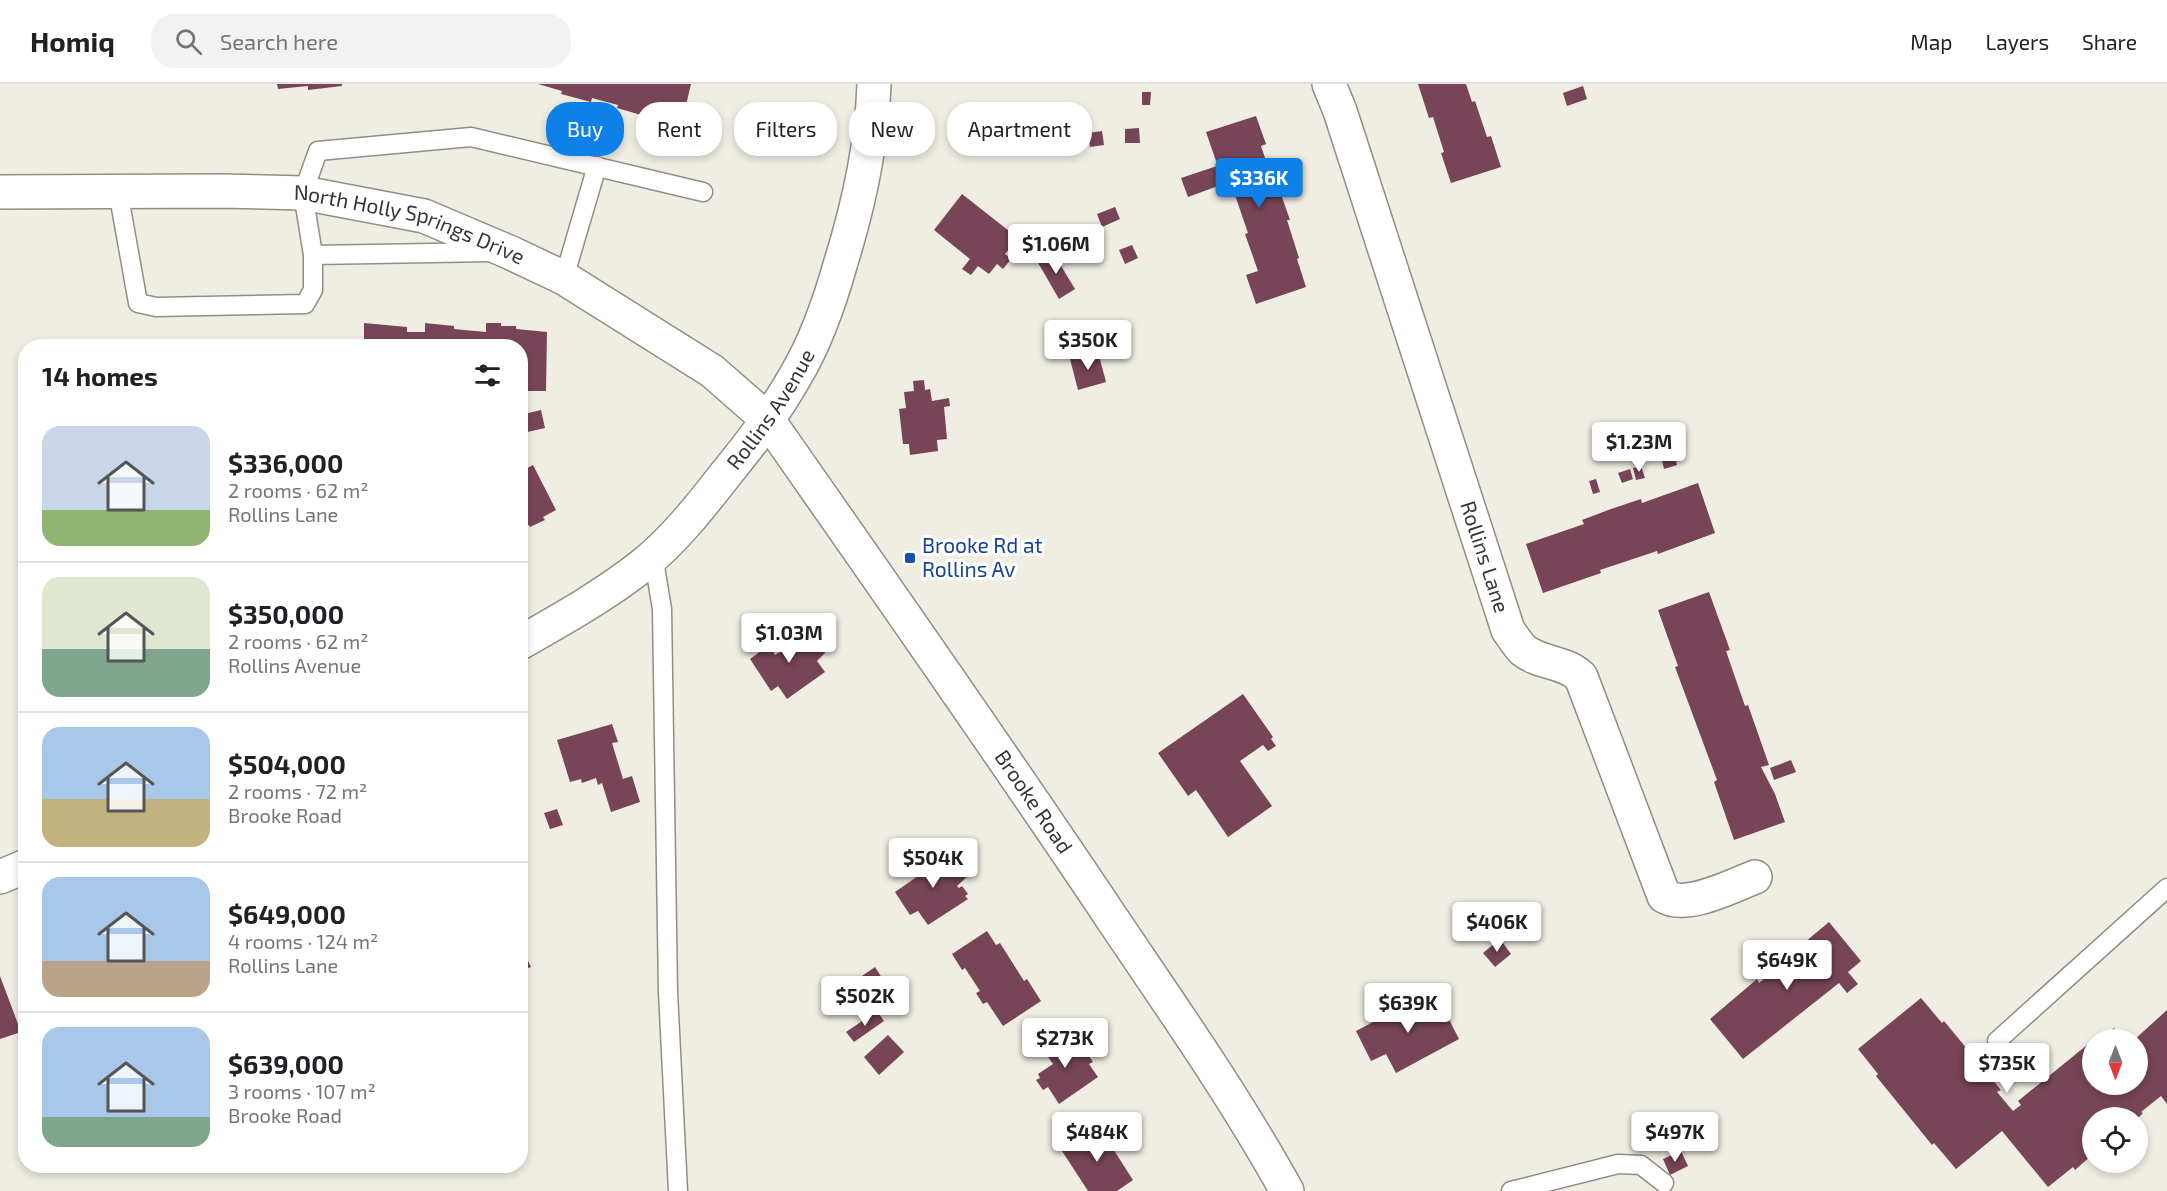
<!DOCTYPE html>
<html lang="en">
<head>
<meta charset="utf-8">
<style>
	:root { --surface:#fff; --page:#f2f2f2; --text:#202124; --muted:#757577; --line:#e0e0e0; --accent:#0e80e7 }
	body { margin:0; font-family:"Exo 2",sans-serif; background:var(--page); color:var(--text); height:100vh; display:flex; flex-direction:column; font-size:22px; white-space:nowrap }
	* { box-sizing:border-box; margin:0 }
	p { font-size:20px; color:var(--muted) }
	.icon { flex:none; width:33px; height:33px; fill:none; stroke:currentColor; stroke-width:2; stroke-linecap:round; stroke-linejoin:round }
	.map { position:relative; flex:1; overflow:hidden }
	.sheet { position:absolute; left:18px; top:255px; width:510px; height:834px; display:flex; flex-direction:column; background:var(--surface); border-radius:24px; box-shadow:0 3px 9px #0003 }
	.sheet>* { flex:none }
	.top-card { position:absolute; left:546px; top:18px; width:570px; height:54px; display:flex; gap:12px }
	.needle { width:39px; rotate:180deg }
	.tools { position:absolute; left:2082px; top:945px; display:grid; gap:12px }
	.tools a { display:grid; place-items:center; width:66px; height:66px; border-radius:50%; background:var(--surface); box-shadow:0 3px 9px #0003; font-size:30px }
	.price { position:absolute; translate:-50% -51px; padding:0 14px; border-radius:6px; background:#fff; color:#222; font-size:20px; line-height:39px; filter:drop-shadow(0 2px 3px #0008) }
	.price::after { content:''; position:absolute; left:50%; top:36px; width:18px; height:14px; margin-left:-9px; background:inherit; clip-path:polygon(0 0,100% 0,50% 100%) }
	.price.active { background:var(--accent); color:#fff }
	ul { padding:0; list-style:none }
	li { display:flex; align-items:center; gap:18px; height:150px; padding:0 24px }
	li+li { border-top:2px solid var(--line) }
	li span { display:grid; place-items:center; flex:none; width:168px; height:120px; border-radius:18px; color:#555 }
	li>.icon { margin-inline-start:auto }
	span .icon { width:72px; height:72px; fill:#fffc; stroke-width:1 }
	li b { font-size:26px }
	h2 { display:flex; justify-content:space-between; align-items:center; height:72px; padding:0 24px; font-size:26px }
	.tag { padding:0 21px; border-radius:24px; background:var(--surface); box-shadow:0 3px 9px #0003; font-size:21px; line-height:54px }
	.tag.active { background:var(--accent); color:#fff }
	header { display:flex; align-items:center; gap:36px; box-sizing:border-box; height:84px; padding:0 30px; background:var(--surface); border-bottom:2px solid var(--line) }
	header strong { font-size:28px }
	nav { display:flex; gap:33px; margin-inline-start:auto; font-size:21px }
	.search { width:420px; height:54px; background:var(--page); display:flex; align-items:center; gap:15px; box-sizing:border-box; padding:0 21px; border-radius:24px; color:var(--muted); font-size:22px }
	.map>svg:first-child { display:block }
	.building { fill:#774557 }
	.lines { fill:none; stroke-linecap:round; stroke-linejoin:round }
	.service-casing { stroke:#918e86; stroke-width:21 }
	.minor-casing { stroke:#918e86; stroke-width:36 }
	.tertiary-casing { stroke:#918e86; stroke-width:36 }
	.service { stroke:#fff; stroke-width:18 }
	.minor { stroke:#fff; stroke-width:33 }
	.tertiary { stroke:#fff; stroke-width:33 }
	.transit-dot { fill:#1a4fb4; stroke:#fff; stroke-width:2 }
	.labels { text-anchor:middle; stroke-width:6; stroke-linejoin:round; paint-order:stroke }
	.street-label { font-size:21px; fill:#373632; stroke:#fff }
	.transit-label { font-size:21px; fill:#164399; stroke:#fff; text-anchor:start }
</style>
</head>
<body>
<header>
<strong>Homiq</strong>
<div class="search"><svg class="icon" aria-label="search" viewBox="0 0 24 24"><circle cx="10" cy="10" r="6"/><path d="M15 15l6 6"/></svg>Search here</div>
<nav><a>Map</a><a>Layers</a><a>Share</a></nav>
</header>
<div class="map">
<svg width="2167" height="1107" viewBox="0 0 2167 1107">
	<rect width="100%" height="100%" fill="#f0ede3"/>
	<g class="building">
		<polygon points="277,0 342,0 342,2 308,6 308,2 278,5"/>
		<polygon points="538,0 691,0 682,38 649,29 648,33 617,24 618,21 592,14 591,18 561,10 562,7"/>
		<polygon points="1418,0 1466,0 1472,18 1475,17 1487,53 1491,52 1501,83 1451,99 1441,69 1444,68 1433,33 1429,34"/>
		<polygon points="1583,2 1587,15 1567,22 1563,9"/>
		<polygon points="1142,8 1151,8 1150,21 1142,21"/>
		<polygon points="1256,32 1266,60 1261,62 1274,100 1277,99 1290,136 1287,136 1299,174 1297,175 1306,203 1256,220 1246,191 1258,187 1245,150 1248,149 1235,111 1233,113 1220,76 1216,77 1206,48"/>
		<polygon points="1139,44 1140,59 1125,59 1125,45"/>
		<polygon points="1102,47 1104,61 1090,63 1088,49"/>
		<polygon points="1220,81 1226,99 1188,113 1181,94"/>
		<polygon points="962,110 1018,154 1005,170 1011,175 1003,185 997,180 989,190 978,182 971,191 962,185 970,175 934,146"/>
		<polygon points="1115,123 1120,135 1102,143 1097,130"/>
		<polygon points="1132,161 1138,174 1125,180 1119,166"/>
		<polygon points="1052,167 1075,205 1059,215 1037,177"/>
		<polygon points="364,239 407,243 407,248 425,248 425,239 454,242 454,245 486,248 486,239 501,239 501,242 516,242 516,245 547,248 546,307 520,307 520,262 364,262"/>
		<polygon points="1098,268 1106,298 1078,306 1070,275"/>
		<polygon points="924,296 925,306 930,305 932,317 949,314 950,322 944,323 947,355 937,356 938,367 910,371 909,360 903,360 899,325 906,324 904,308 914,307 913,297"/>
		<polygon points="541,326 545,344 523,349 520,331"/>
		<polygon points="1675,372 1677,381 1664,385 1662,376"/>
		<polygon points="533,381 556,426 543,433 545,436 530,443 529,441 520,445 520,388"/>
		<polygon points="1641,382 1645,394 1636,396 1633,384"/>
		<polygon points="1630,385 1633,395 1622,399 1618,389"/>
		<polygon points="1596,395 1600,408 1593,410 1589,397"/>
		<polygon points="1698,399 1715,449 1658,470 1657,467 1600,486 1601,489 1543,509 1526,460 1584,440 1582,436 1611,425 1641,415 1642,419"/>
		<polygon points="1709,508 1730,566 1726,567 1745,622 1748,621 1769,681 1761,683 1775,710 1785,738 1734,756 1714,698 1717,696 1675,583 1678,582 1658,526"/>
		<polygon points="791,544 799,555 801,554 809,564 819,559 825,569 817,577 825,588 787,615 778,602 771,607 750,575 769,561 775,571 782,567 774,555"/>
		<polygon points="1243,610 1273,653 1271,655 1276,662 1268,667 1263,661 1240,677 1272,722 1228,753 1196,706 1188,712 1158,669"/>
		<polygon points="612,640 618,658 612,659 623,695 632,692 640,718 611,728 602,699 598,701 596,694 582,699 581,695 570,698 557,656"/>
		<polygon points="1791,676 1796,688 1774,696 1770,684"/>
		<polygon points="557,725 563,741 550,745 544,729"/>
		<polygon points="929,767 936,778 939,776 941,779 944,776 950,786 953,784 955,786 963,780 970,790 957,802 959,804 962,802 968,810 965,812 968,815 928,841 918,827 910,831 895,808 918,792 910,780"/>
		<polygon points="1829,838 1861,877 1848,888 1858,900 1847,909 1839,899 1743,975 1710,935 1757,895 1759,899 1806,860 1805,858"/>
		<polygon points="987,847 996,861 1000,859 1024,897 1027,895 1041,917 1003,942 987,918 983,920 976,909 980,907 965,884 962,886 952,870"/>
		<polygon points="1500,855 1511,870 1495,883 1483,869"/>
		<polygon points="520,860 531,883 520,887"/>
		<polygon points="875,883 882,894 869,903 862,892"/>
		<polygon points="0,892 21,948 0,955"/>
		<polygon points="1438,914 1459,955 1396,989 1386,970 1371,977 1356,947 1377,936 1374,929 1396,917 1399,924 1408,919 1413,927"/>
		<polygon points="1921,914 1942,939 1944,937 2001,1006 1997,1008 2013,1027 2021,1021 2018,1017 2087,961 2089,964 2092,962 2092,1000 2138,1000 2138,956 2134,956 2167,926 2167,1020 2161,1012 2141,1028 2143,1029 2138,1034 2092,1034 2092,1071 2075,1086 2073,1083 2048,1103 2002,1047 1956,1085 1934,1059 1932,1061 1876,992 1878,990 1858,965"/>
		<polygon points="877,927 884,937 854,958 846,948"/>
		<polygon points="2114,944 2124,956 2100,956"/>
		<polygon points="1062,947 1074,964 1077,962 1084,972 1087,969 1093,978 1089,980 1098,993 1059,1020 1048,1003 1043,1006 1036,996 1040,994 1038,990 1053,980 1040,962"/>
		<polygon points="888,951 904,968 879,991 864,973"/>
		<polygon points="1099,1043 1133,1096 1117,1107 1088,1107 1062,1067"/>
		<polygon points="1681,1067 1688,1082 1670,1091 1663,1075"/>
	</g>
	<g class="lines">
		<g class="service-casing">
			<g id="service">
				<polyline points="118,107 138,219 156,223 305,220 313,206 313,171 303,109 318,67 471,53 703,108"/>
				<polyline points="313,171 491,168"/>
				<polyline points="564,194 597,82"/>
				<polyline points="653,471 662,525 668,908 678,1107"/>
				<polyline points="1997,957 2167,804"/>
				<polyline points="1511,1107 1618,1080 1641,1081 1664,1099"/>
			</g>
		</g>
		<g class="minor-casing">
			<g id="minor">
				<path id="s1" d="M1329 0 1340 27 1508 546C1513 553 1518 561 1523 566 1540 580 1565 577 1581 593L1664 812C1686 826 1732 802 1755 793"/>
				<path id="s2" d="M0 108 220 107 303 109 424 132 509 168 564 194 712 287 768 336"/>
			</g>
		</g>
		<g class="tertiary-casing">
			<g id="tertiary">
				<path id="s3" d="M768 336C884 502 1001 668 1113 836 1173 925 1235 1013 1287 1107"/>
				<path id="s4" d="M520 559C562 535 605 511 643 481 675 455 700 423 725 391 751 359 776 327 796 291 817 256 830 217 841 178 859 120 872 61 874 0"/>
				<polyline points="0,793 26,782"/>
			</g>
		</g>
		<use href="#service" class="service"/>
		<use href="#minor" class="minor"/>
		<use href="#tertiary" class="tertiary"/>
	</g>
	<rect class="transit-dot" x="904" y="468" width="12" height="12" rx="3"/>
	<g class="labels">
		<g class="street-label">
			<text dy="7" stroke="none"><textPath href="#s2" startOffset="414">North Holly Springs Drive</textPath></text>
			<text dy="7" stroke="none"><textPath href="#s4" startOffset="348">Rollins Avenue</textPath></text>
			<text dy="7" stroke="none"><textPath href="#s1" startOffset="498">Rollins Lane</textPath></text>
			<text dy="7" stroke="none"><textPath href="#s3" startOffset="465">Brooke Road</textPath></text>
		</g>
		<g class="transit-label">
			<text x="922" y="469">Brooke Rd at<tspan x="922" dy="24">Rollins Av</tspan></text>
		</g>
	</g>
</svg>
<div class="tools">
<a><svg class="needle" viewBox="-14 -14 28 28"><path d="M0-13l5 13h-10z" fill="#e53935"/><path d="M0 13l5-13h-10z" fill="#757577"/></svg></a>
<a><svg class="icon" aria-label="locate" viewBox="0 0 24 24"><circle cx="12" cy="12" r="6"/><path d="M12 2v4M12 18v4M2 12h4M18 12h4"/></svg></a>
</div>
<b class="price active" style="left:1259px;top:125px">$336K</b>
<b class="price" style="left:1056px;top:191px">$1.06M</b>
<b class="price" style="left:1088px;top:287px">$350K</b>
<b class="price" style="left:1639px;top:389px">$1.23M</b>
<b class="price" style="left:789px;top:580px">$1.03M</b>
<b class="price" style="left:933px;top:805px">$504K</b>
<b class="price" style="left:1497px;top:869px">$406K</b>
<b class="price" style="left:1787px;top:907px">$649K</b>
<b class="price" style="left:865px;top:943px">$502K</b>
<b class="price" style="left:1408px;top:950px">$639K</b>
<b class="price" style="left:1065px;top:985px">$273K</b>
<b class="price" style="left:2007px;top:1010px">$735K</b>
<b class="price" style="left:1097px;top:1079px">$484K</b>
<b class="price" style="left:1675px;top:1079px">$497K</b>
<div class="top-card">
<a class="tag active">Buy</a>
<a class="tag">Rent</a>
<a class="tag">Filters</a>
<a class="tag">New</a>
<a class="tag">Apartment</a>
</div>
<section class="sheet">
<h2>14 homes<svg class="icon" aria-label="filters" viewBox="0 0 24 24"><path d="M4 7h16M4 17h16"/><circle cx="9" cy="7" r="2"/><circle cx="15" cy="17" r="2"/></svg></h2>
<ul>
<li><span style="background:linear-gradient(#c9d6e8 70%,#8fb573 0)"><svg class="icon" aria-label="home" viewBox="0 0 24 24"><path d="M3 11l9-7 9 7M6 9v11h12V9"/></svg></span><div><b>$336,000</b><p>2 rooms · 62 m²</p><p>Rollins Lane</p></div></li>
<li><span style="background:linear-gradient(#dfe7d0 60%,#7fa58c 0)"><svg class="icon" aria-label="home" viewBox="0 0 24 24"><path d="M3 11l9-7 9 7M6 9v11h12V9"/></svg></span><div><b>$350,000</b><p>2 rooms · 62 m²</p><p>Rollins Avenue</p></div></li>
<li><span style="background:linear-gradient(#a9c7e8 60%,#c2b280 0)"><svg class="icon" aria-label="home" viewBox="0 0 24 24"><path d="M3 11l9-7 9 7M6 9v11h12V9"/></svg></span><div><b>$504,000</b><p>2 rooms · 72 m²</p><p>Brooke Road</p></div></li>
<li><span style="background:linear-gradient(#a9c7e8 70%,#b9a48a 0)"><svg class="icon" aria-label="home" viewBox="0 0 24 24"><path d="M3 11l9-7 9 7M6 9v11h12V9"/></svg></span><div><b>$649,000</b><p>4 rooms · 124 m²</p><p>Rollins Lane</p></div></li>
<li><span style="background:linear-gradient(#a9c7e8 75%,#7fa58c 0)"><svg class="icon" aria-label="home" viewBox="0 0 24 24"><path d="M3 11l9-7 9 7M6 9v11h12V9"/></svg></span><div><b>$639,000</b><p>3 rooms · 107 m²</p><p>Brooke Road</p></div></li>
</ul>
</section>
</div>
</body>
</html>
